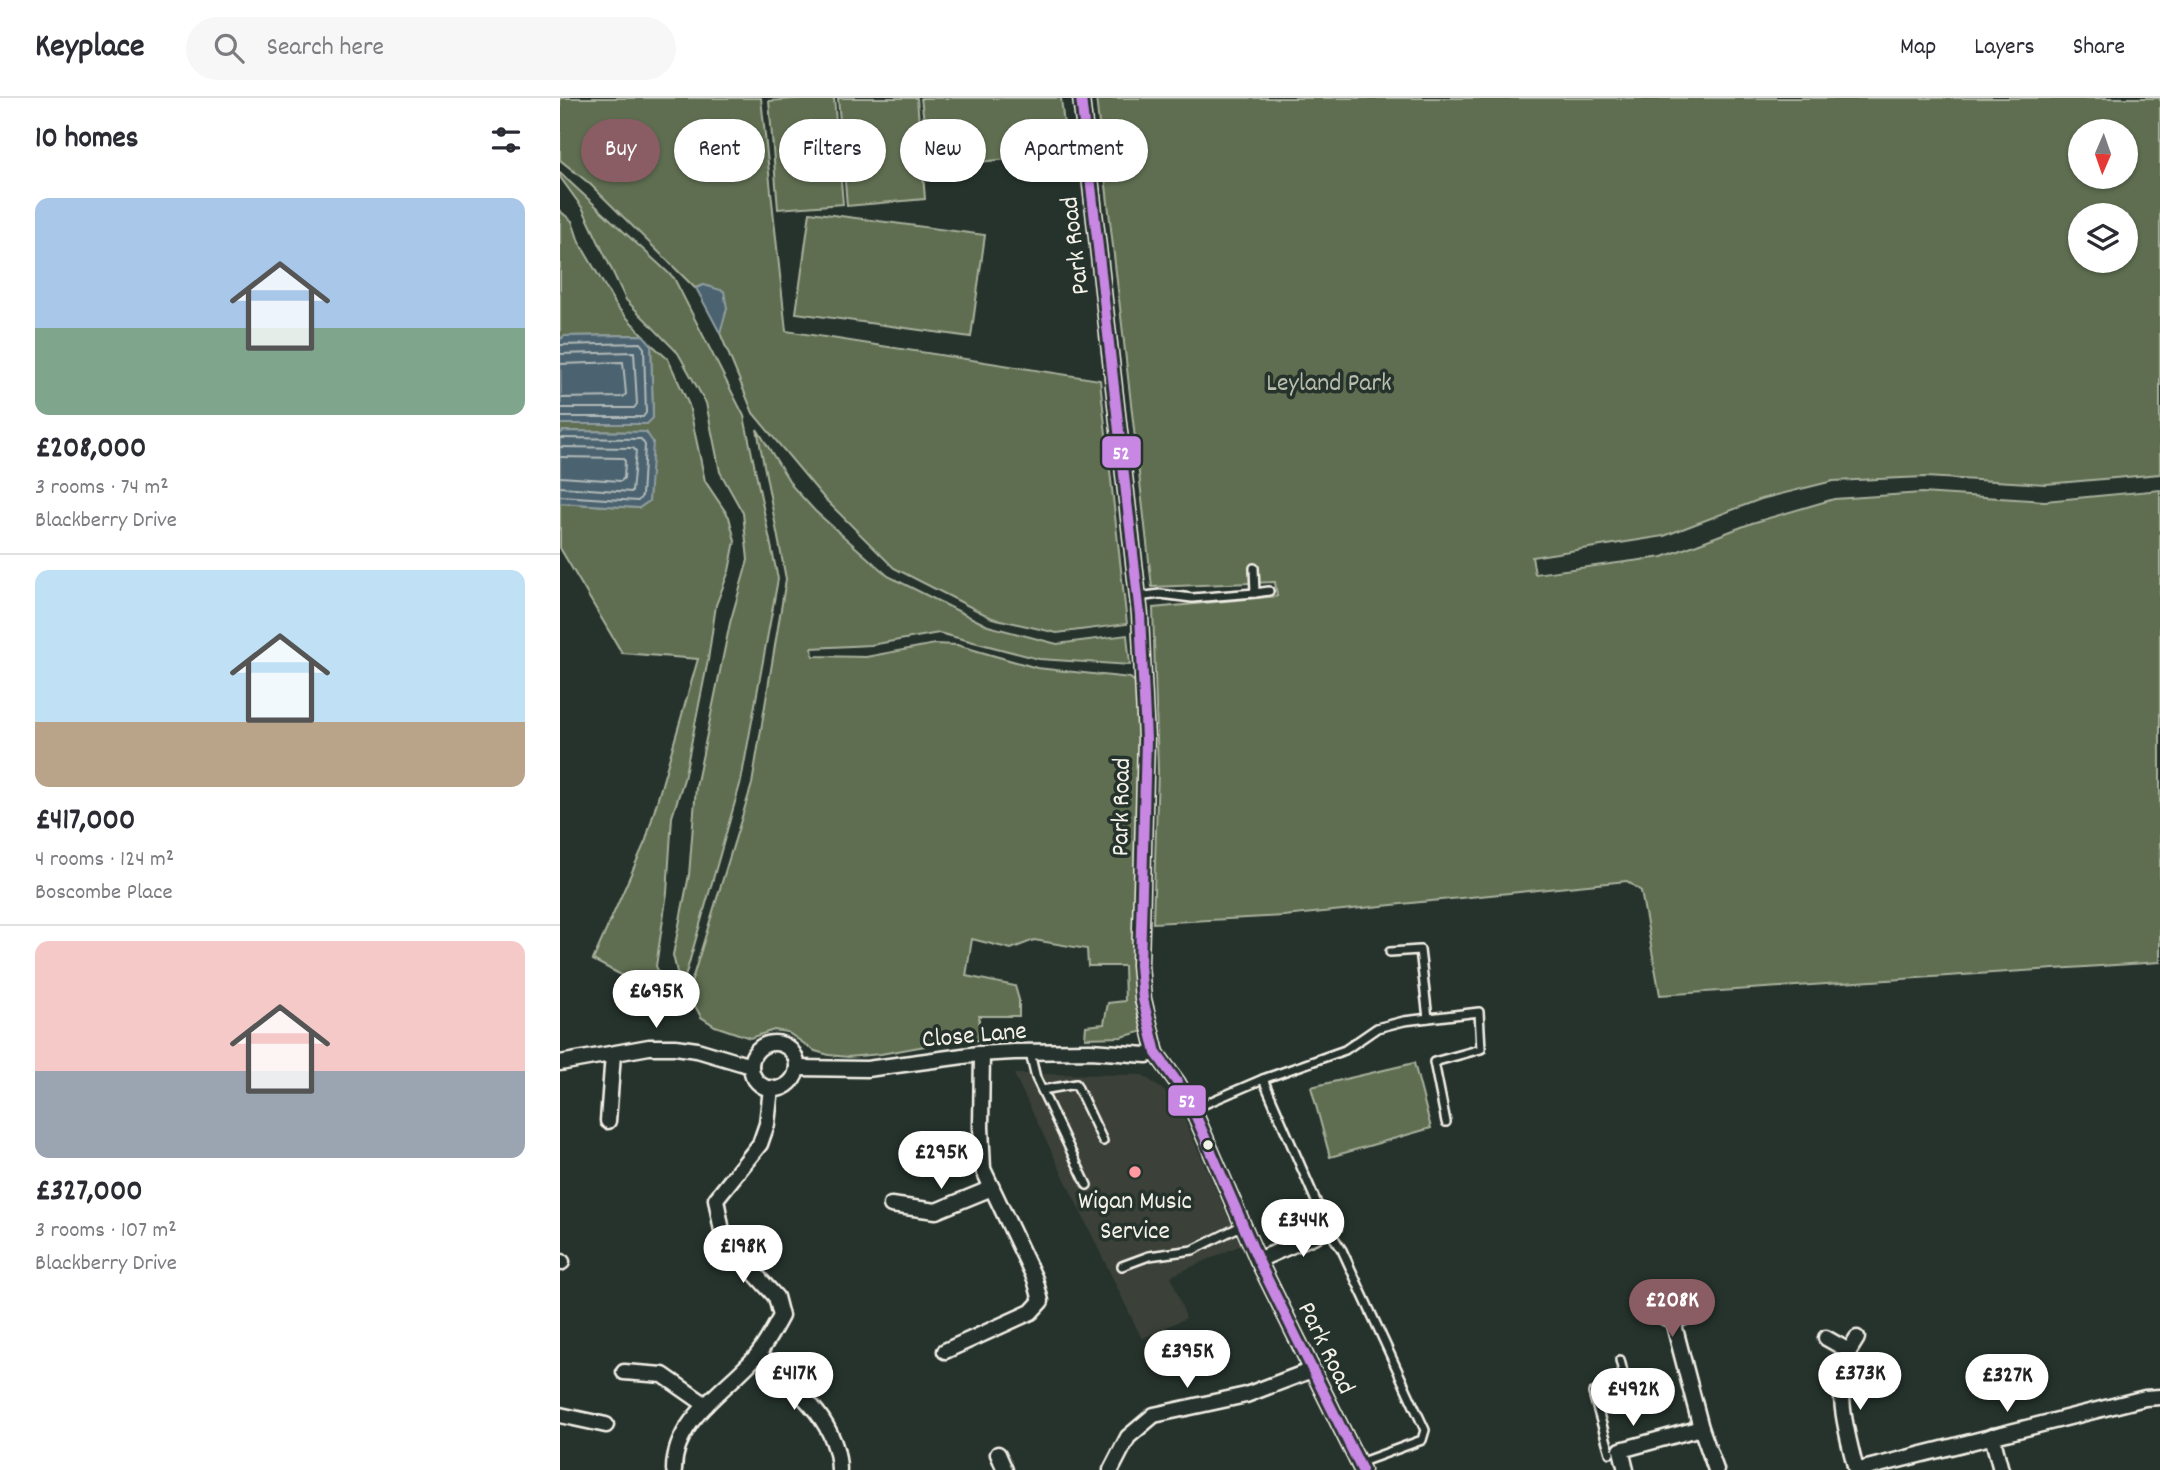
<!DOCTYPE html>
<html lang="en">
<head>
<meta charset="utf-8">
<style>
	:root { --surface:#fff; --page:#f7f7f7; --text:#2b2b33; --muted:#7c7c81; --line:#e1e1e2; --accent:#8a5d65 }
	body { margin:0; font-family:Dekko,sans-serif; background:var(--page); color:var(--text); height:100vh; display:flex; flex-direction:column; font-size:26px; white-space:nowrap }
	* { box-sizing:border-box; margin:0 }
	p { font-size:23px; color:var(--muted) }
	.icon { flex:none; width:38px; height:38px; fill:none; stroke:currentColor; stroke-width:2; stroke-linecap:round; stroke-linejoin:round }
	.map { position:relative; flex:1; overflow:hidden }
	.details { display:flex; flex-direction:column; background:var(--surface); width:560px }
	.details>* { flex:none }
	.guide { position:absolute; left:21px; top:21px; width:665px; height:63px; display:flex; gap:14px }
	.needle { width:46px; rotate:182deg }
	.fabs { position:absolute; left:1508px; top:21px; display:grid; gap:14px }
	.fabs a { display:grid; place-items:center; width:70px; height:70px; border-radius:50%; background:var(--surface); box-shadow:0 2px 5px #0004; font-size:35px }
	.price { position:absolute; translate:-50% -60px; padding:0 16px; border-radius:24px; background:#fff; color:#222; font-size:23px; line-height:46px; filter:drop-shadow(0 2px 4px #0008) }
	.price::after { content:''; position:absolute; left:50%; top:42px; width:21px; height:16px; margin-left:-10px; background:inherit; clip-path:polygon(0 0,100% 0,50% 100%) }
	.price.active { background:var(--accent); color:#fff }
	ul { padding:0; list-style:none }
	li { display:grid; align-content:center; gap:14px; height:371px; padding:0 35px }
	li+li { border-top:2px solid var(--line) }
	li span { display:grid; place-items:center; height:217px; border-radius:14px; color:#555 }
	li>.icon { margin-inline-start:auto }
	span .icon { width:126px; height:126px; fill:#fffc; stroke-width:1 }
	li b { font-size:30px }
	h2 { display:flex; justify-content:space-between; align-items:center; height:84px; padding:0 35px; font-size:30px }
	.pill { padding:0 24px; border-radius:32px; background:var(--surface); box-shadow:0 2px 5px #0004; font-size:24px; line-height:63px }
	.pill.active { background:var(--accent); color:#fff }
	header { display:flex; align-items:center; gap:42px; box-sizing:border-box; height:98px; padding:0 35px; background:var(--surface); border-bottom:2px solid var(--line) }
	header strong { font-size:33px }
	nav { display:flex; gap:38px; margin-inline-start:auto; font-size:24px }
	.search { width:490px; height:63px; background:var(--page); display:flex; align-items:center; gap:18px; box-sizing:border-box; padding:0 24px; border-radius:38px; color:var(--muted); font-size:26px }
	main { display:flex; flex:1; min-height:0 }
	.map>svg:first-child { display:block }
	.built { fill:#3a4139 }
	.green { fill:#5e6e51; stroke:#a9b09c; stroke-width:2; fill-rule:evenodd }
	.water { fill:#4c6470; stroke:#8f9ca0; stroke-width:2 }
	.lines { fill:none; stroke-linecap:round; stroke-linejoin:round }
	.shore { stroke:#b1b9b8; stroke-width:2 }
	.lane-casing { stroke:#f4f1e8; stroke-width:12 }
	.street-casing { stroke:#f4f1e8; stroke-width:19 }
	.lane { stroke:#26332d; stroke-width:7 }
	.street { stroke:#26332d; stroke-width:14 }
	.bus-1-casing { stroke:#26332d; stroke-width:16 }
	.bus-1 { stroke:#c787e3; stroke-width:10 }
	.bus-dot { fill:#f4f1e8; stroke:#26332d; stroke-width:2.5 }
	.poi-dot { fill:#ff9aa2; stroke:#26332d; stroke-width:2.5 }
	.labels { text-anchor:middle; stroke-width:7; stroke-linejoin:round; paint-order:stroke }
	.street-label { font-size:26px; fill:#f4f1e8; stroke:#26332d }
	.park-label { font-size:26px; fill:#b8bdac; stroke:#26332d }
	.poi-label { font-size:26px; fill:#f4f1e8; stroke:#26332d }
	.line-badge { stroke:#26332d; stroke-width:2.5 }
	.badge-label { font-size:19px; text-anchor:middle; font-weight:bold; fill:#fff }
</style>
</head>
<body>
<header>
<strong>Keyplace</strong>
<div class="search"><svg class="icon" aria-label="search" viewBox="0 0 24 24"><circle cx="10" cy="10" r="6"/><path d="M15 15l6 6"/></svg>Search here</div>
<nav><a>Map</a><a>Layers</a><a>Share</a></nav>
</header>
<main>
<section class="details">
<h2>10 homes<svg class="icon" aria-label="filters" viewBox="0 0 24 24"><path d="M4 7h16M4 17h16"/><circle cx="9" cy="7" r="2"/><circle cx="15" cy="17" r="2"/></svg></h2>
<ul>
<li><span style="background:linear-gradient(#a9c7e8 60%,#7fa58c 0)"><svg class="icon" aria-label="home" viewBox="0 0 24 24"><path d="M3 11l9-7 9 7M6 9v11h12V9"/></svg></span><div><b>£208,000</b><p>3 rooms · 74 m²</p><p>Blackberry Drive</p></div></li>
<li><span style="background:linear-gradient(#bfe0f5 70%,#b9a48a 0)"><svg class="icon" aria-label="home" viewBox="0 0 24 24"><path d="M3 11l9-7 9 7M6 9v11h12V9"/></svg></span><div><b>£417,000</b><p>4 rooms · 124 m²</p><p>Boscombe Place</p></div></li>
<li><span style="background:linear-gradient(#f6c9c9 60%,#9aa5b1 0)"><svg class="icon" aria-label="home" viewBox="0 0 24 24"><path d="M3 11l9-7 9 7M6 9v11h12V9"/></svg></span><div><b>£327,000</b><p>3 rooms · 107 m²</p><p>Blackberry Drive</p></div></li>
</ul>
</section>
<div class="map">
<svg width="1600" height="1372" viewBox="0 0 1600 1372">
	<rect width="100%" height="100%" fill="#26332d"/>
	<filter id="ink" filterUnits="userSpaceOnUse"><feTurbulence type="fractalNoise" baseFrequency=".0143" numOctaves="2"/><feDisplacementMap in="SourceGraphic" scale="14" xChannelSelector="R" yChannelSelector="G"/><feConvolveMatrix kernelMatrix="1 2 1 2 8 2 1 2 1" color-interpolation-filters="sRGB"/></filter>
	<g filter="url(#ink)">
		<polygon class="built" points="454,976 583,977 615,1001 681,1147 611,1178 626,1220 582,1241"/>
		<g class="green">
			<polygon points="0,0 201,0 226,233 540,282 567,526 497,535 432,520 334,470 264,400 193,315 160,235 167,210 144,187 135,190 30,86 0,62"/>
			<polygon points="246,0 274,0 283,106 218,111 209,3"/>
			<polygon points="278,0 357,0 365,101 287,108"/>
			<polygon points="361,0 501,0 507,55 370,69"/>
			<path d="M536 0H1600V376L1486 386 1365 379 1273 383 1201 401 1104 438 972 459 975 476 1103 459 1192 425 1274 401 1362 395 1485 403 1600 392V864L1100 897 1081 793 1067 783 724 818 593 825 598 673 593 510 717 498 715 484 592 489ZM1521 33H1566V79H1521ZM1521 117H1566V163H1521Z"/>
			<polygon points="0,75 114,180 184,318 218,481 181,683 125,879 120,887 113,857 129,777 136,689 170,525 188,462 183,415 160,374 146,305 118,255 66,202 23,111 0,79"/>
			<polygon points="0,113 12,123 19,144 57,209 83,237 4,238 0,242"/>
			<polygon points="250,114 425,137 411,239 236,215"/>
			<polygon points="91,246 108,261 129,307 145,383 169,419 175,443 169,473 156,507 148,562 124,681 112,719 107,795 96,868 112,904 33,862 86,742 138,561 62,555 0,450 0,405 79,410 89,403 92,344 86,334 3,333 0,337 0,325 93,320"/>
			<path d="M197 331 233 389 255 413 328 478 428 528 497 546 567 537 570 567 479 561 379 535 311 547 252 550 253 558 306 559 375 546 397 547 477 570 570 580 578 586C580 644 578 700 576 758 574 818 570 873 584 933L561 939 525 940 526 928 544 926 548 905 565 903 564 868H528L527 851 474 842 451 851 412 841 406 878 455 888 459 902V918H419V942L387 944 321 956 288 959 269 957 255 953 227 934 214 932 190 940 155 928 141 919 128 895 192 686 226 481Z"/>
			<polygon points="854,965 871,1030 770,1059 751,989"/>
		</g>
		<g class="water">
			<polygon points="144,187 164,193 167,210 160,235 136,190"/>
			<polygon points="83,237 91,246 93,320 87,326 1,326 0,242 4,238"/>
			<polygon points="3,333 86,334 93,344 89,403 79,410 0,405 0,337"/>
		</g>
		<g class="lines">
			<g class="shore">
				<polyline points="0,247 80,245 84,250 86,315 83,319 0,319"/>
				<polyline points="0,256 74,254 77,306 74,310 0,310"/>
				<polyline points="0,266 63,264 66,296 63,299 0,300"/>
				<polyline points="0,340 81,341 85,347 82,398 78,403 0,398"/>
				<polyline points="0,349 73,350 76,353 72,394 0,389"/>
				<polyline points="0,359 62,360 65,363 64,380 61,383 0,379"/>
			</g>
			<g class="lane-casing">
				<g id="lane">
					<polyline points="694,470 695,495 709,493"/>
					<polyline points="578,499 600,496 632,500 695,495"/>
					<polyline points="830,854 860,852 868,920"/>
					<polyline points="470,955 476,980 527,1087"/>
					<polyline points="703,981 768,1131 782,1152 865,1332 862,1342 799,1365"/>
					<polyline points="482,992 516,986 543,1043"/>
					<polyline points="633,1011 703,981 785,952 817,930 844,923 919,914 921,951 874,964 886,1024"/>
					<polyline points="562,1168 589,1158 633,1152 683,1127"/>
					<polyline points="1050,1355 1033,1295 1066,1286 1060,1262"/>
				</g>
			</g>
			<g class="street-casing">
				<g id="street">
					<polyline points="521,0 580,517 586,641 580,867 583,901 596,955 617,984 634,1014 698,1162 802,1372"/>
					<circle cx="214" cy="968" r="23"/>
					<polyline points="0,965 89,949 115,949 137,952 191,968"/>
					<polyline points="237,970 307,971 418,956 454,954 530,953 587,957 596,955"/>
					<polyline points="48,1023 53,956"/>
					<polyline points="331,1107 376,1113 432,1090"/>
					<polyline points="698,1162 774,1129"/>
					<polyline points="0,1165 2,1164"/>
					<polyline points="1098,1216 1113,1223 1128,1218"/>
					<polyline points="1113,1223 1141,1330 1156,1372"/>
					<polyline points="1266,1240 1289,1253 1297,1240"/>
					<polyline points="385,1253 471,1214 481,1203 475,1181 423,1071 421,1029 422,956"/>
					<path d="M1289 1253C1274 1294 1286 1331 1296 1372"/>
					<path d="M198 1256C232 1288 278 1321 279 1372"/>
					<polyline points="64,1274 103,1277 146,1307"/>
					<polyline points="0,1317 46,1327"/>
					<polyline points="1432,1338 1441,1372"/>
					<polyline points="438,1356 445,1372"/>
					<path d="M114 1372C114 1320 169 1291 198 1256 207 1244 214 1231 221 1218L216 1199 170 1148 162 1133 156 1101 200 1046 207 1026 211 990"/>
					<polyline points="551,1372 568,1339 594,1317 686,1297 752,1272"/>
					<polyline points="1066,1372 1061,1352 1141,1330"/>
					<polyline points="1299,1372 1585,1300 1600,1299"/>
				</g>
			</g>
			<use href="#lane" class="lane"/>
			<use href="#street" class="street"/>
			<g class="bus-1-casing">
				<polyline id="bus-1" points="521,0 580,517 586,641 580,867 583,901 596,955 617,984 634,1014 698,1162 802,1372"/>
			</g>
			<use href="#bus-1" class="bus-1"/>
		</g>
	</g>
	<circle class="bus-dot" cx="648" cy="1047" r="6"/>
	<circle class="poi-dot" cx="575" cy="1074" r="7"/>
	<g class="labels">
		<g class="street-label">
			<text transform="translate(513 148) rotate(-97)" y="9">Park Road</text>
			<text transform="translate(559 709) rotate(-89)" y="9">Park Road</text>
			<text transform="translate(414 935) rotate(-5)" y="9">Close Lane</text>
			<text transform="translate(768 1249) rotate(64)" y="9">Park Road</text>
		</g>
		<g class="park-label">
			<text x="769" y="292">Leyland Park</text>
		</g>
		<g class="poi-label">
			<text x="575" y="1110">Wigan Music<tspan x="575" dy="30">Service</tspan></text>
		</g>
	</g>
	<g class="line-badge">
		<rect x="541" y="337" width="41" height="34" rx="7" fill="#c787e3"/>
		<rect x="607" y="986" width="40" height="33" rx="7" fill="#c787e3"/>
	</g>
	<g class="badge-label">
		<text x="561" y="361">52</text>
		<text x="627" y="1009">52</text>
	</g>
</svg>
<div class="fabs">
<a><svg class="needle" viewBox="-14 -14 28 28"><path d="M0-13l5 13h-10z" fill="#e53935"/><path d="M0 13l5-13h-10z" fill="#7c7c81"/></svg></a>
<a><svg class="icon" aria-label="layers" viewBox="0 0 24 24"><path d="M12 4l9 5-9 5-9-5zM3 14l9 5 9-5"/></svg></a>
</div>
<b class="price" style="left:96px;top:932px">£695K</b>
<b class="price" style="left:381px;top:1093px">£295K</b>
<b class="price" style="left:743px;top:1161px">£344K</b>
<b class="price" style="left:183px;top:1187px">£198K</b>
<b class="price active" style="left:1112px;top:1241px">£208K</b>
<b class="price" style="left:627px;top:1292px">£395K</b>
<b class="price" style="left:234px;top:1314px">£417K</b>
<b class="price" style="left:1300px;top:1314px">£373K</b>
<b class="price" style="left:1447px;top:1316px">£327K</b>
<b class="price" style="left:1073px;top:1330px">£492K</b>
<div class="guide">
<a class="pill active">Buy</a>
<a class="pill">Rent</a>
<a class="pill">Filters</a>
<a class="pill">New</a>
<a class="pill">Apartment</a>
</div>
</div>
</main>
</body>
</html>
